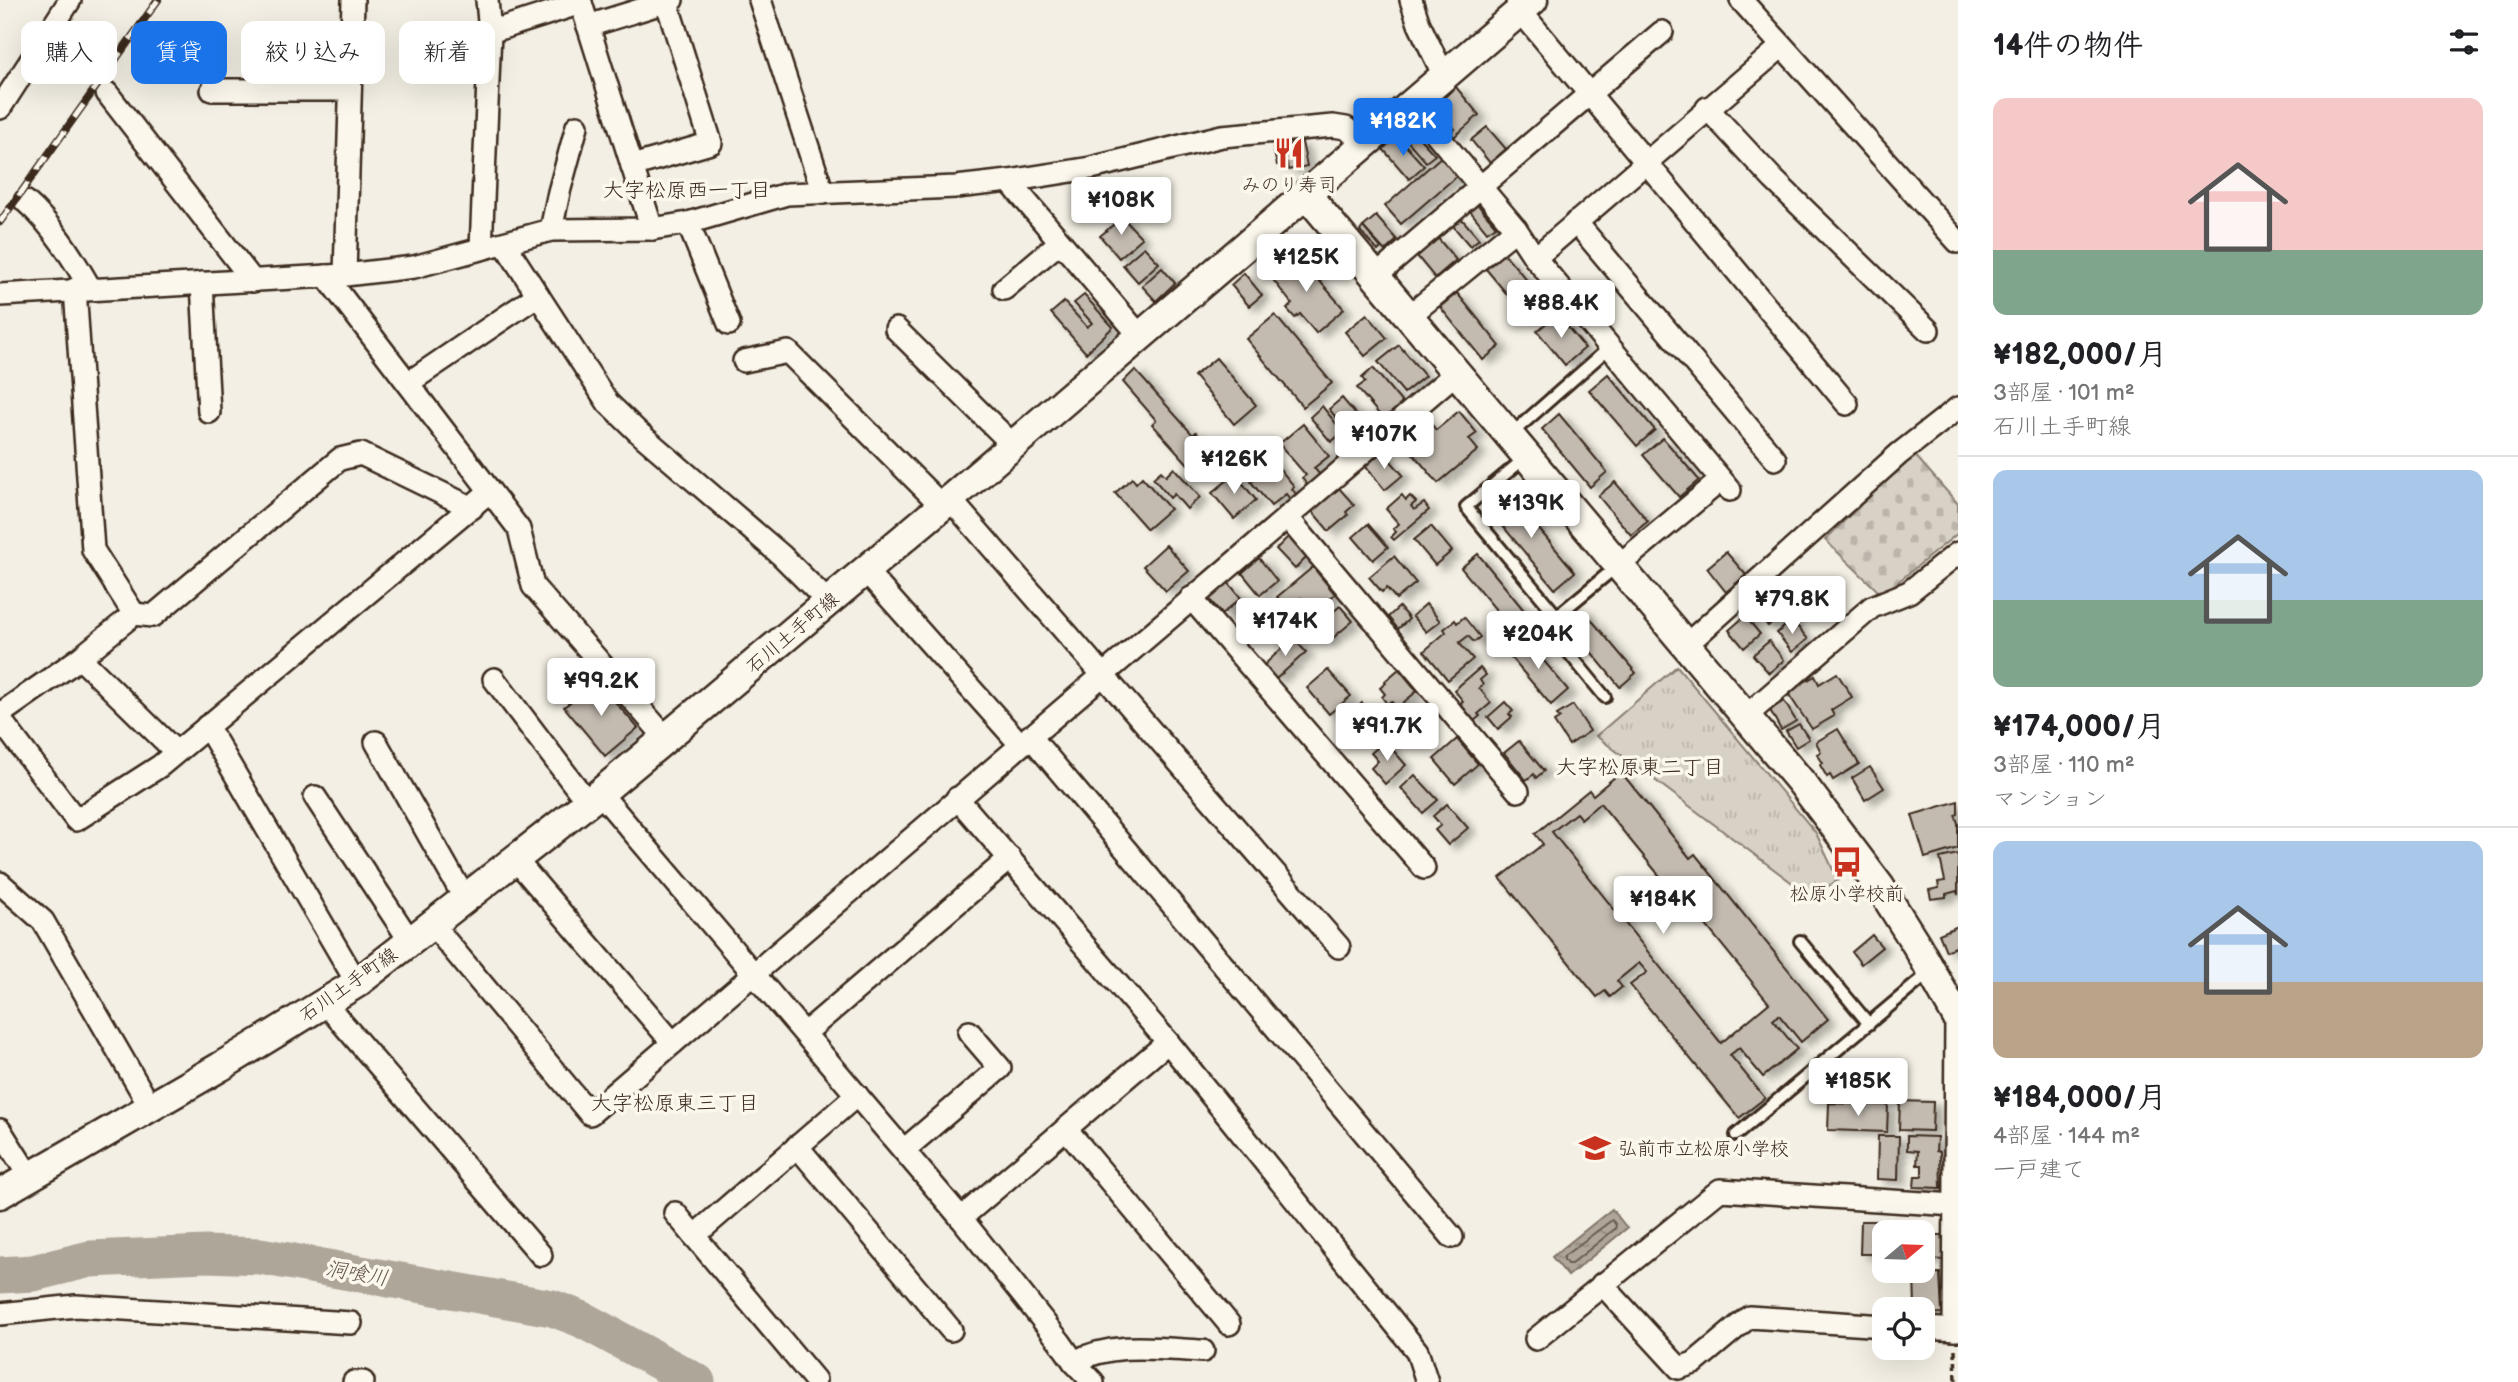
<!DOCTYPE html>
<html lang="ja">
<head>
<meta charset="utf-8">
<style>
	:root { --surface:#fff; --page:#f2f2f2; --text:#202124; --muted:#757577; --line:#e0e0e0; --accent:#1a73e8 }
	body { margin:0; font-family:"Balsamiq Sans","Klee One",sans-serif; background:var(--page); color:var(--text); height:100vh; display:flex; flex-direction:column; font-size:26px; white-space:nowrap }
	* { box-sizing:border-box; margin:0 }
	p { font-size:23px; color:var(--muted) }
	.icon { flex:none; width:38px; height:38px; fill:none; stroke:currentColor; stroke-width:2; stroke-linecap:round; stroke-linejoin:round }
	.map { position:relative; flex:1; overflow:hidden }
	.panel { display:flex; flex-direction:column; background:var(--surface); width:560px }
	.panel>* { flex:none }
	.guide { position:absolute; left:21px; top:21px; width:665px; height:63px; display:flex; gap:14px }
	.needle { width:46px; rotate:71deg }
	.tools { position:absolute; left:1872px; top:1220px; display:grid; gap:14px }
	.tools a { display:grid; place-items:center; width:63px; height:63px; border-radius:14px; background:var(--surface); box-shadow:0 7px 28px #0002; font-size:35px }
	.price { position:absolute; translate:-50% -60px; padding:0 16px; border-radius:7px; background:#fff; color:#222; font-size:23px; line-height:46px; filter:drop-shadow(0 2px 4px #0008) }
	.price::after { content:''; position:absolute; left:50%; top:42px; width:21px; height:16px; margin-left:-10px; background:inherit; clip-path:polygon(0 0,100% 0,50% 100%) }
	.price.on { background:var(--accent); color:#fff }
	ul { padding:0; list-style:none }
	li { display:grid; align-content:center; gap:14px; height:371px; padding:0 35px }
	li+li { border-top:2px solid var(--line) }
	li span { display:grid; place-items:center; height:217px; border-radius:14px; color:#555 }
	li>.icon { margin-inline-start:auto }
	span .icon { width:126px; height:126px; fill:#fffc; stroke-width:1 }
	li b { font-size:30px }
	h2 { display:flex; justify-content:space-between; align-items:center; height:84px; padding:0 35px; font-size:30px }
	.pill { padding:0 24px; border-radius:14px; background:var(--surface); box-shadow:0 7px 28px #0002; font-size:24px; line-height:63px }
	.pill.on { background:var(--accent); color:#fff }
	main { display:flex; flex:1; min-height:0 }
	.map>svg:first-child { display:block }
	.cemetery { fill:url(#cemetery-stones); stroke:#8a7e72; stroke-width:2 }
	.park { fill:url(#park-tufts); stroke:#8a7e72; stroke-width:2 }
	.water { fill:url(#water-ripples); stroke:#817468; stroke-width:2 }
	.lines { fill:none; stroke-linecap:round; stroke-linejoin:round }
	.shore { stroke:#695c50; stroke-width:2 }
	.river { stroke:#afa69a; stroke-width:37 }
	.building { fill:#c3bbb0; stroke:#3b2a1e; stroke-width:2; fill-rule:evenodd; filter:url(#shadow) }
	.lane-casing { stroke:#3b2a1e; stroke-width:16 }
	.street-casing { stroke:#3b2a1e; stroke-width:26 }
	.secondary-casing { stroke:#3b2a1e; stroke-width:33 }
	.path { stroke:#3b2a1e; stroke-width:3.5; stroke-dasharray:7 5; stroke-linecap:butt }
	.lane { stroke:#fbf7ec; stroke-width:10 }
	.street { stroke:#fbf7ec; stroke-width:21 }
	.secondary { stroke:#fbf7ec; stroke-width:28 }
	.rail-casing { stroke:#3b2a1e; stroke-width:8 }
	.rail { stroke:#fbf7ec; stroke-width:5; stroke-dasharray:16; stroke-linecap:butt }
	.labels { text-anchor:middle; stroke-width:7; stroke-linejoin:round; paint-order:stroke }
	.poi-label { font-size:19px; fill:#3b2a1e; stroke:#fbf7ec }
	.street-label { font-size:19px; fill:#3b2a1e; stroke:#fbf7ec }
	.neighbourhood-label { font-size:21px; fill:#3b2a1e; stroke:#fbf7ec }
	.water-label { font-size:21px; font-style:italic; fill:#645549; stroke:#fbf7ec }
</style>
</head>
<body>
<main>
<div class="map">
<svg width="1958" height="1382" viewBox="0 0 1958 1382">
	<defs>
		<pattern id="cemetery-stones" width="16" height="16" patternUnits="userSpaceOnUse" patternTransform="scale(1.75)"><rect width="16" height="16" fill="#d8d1c6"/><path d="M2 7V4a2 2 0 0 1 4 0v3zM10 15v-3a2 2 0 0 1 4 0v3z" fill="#bab4aa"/></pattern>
		<pattern id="park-tufts" width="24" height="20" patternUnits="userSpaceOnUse" patternTransform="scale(1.75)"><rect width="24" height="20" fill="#d8d1c6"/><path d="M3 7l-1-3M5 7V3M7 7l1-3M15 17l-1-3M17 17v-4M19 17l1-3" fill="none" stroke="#bab4aa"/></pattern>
		<pattern id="water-ripples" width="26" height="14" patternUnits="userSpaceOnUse" patternTransform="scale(1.75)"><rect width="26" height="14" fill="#afa69a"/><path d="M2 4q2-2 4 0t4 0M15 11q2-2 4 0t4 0" fill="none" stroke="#90877d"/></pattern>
		<filter id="shadow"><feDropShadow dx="8" dy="4.5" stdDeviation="3.5" flood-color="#0004"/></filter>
	</defs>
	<rect width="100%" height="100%" fill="#f3efe4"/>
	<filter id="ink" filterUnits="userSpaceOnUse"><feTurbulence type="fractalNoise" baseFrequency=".0143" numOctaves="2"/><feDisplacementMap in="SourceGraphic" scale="14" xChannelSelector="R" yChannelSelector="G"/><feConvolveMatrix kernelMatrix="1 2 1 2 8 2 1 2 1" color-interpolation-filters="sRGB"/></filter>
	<g filter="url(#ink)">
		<polygon class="cemetery" points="1913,453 1958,504 1958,533 1882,595 1825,540"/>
		<polygon class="park" points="1677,666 1816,833 1838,880 1811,897 1596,736"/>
		<polygon class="water" points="1612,1209 1627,1228 1568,1276 1552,1257"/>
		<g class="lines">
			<polygon class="shore" points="1612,1220 1616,1225 1615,1229 1571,1264 1567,1264 1564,1260 1564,1256"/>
			<polyline class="river" points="0,1275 33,1273 90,1259 206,1254 260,1256 552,1308 581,1319 697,1382"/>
		</g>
		<g class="building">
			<polygon points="1456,87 1479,115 1454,137 1450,133 1455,129 1445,117 1449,114 1439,102"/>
			<polygon points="1487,127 1506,149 1490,163 1471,140"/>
			<polygon points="1412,130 1435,155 1426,162 1404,137"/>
			<polygon points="1397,136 1424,166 1409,179 1383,149"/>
			<polygon points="1302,142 1307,166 1288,170 1287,163 1277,165 1273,148"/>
			<polygon points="1442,156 1458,175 1401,224 1385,206"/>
			<polygon points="1478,205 1496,226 1487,232 1470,211"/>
			<polygon points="1376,216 1397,240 1385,251 1363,227"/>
			<polygon points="1122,217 1142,238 1119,258 1100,236"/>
			<polygon points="1462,219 1479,239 1470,246 1453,226"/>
			<polygon points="1363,227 1381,248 1378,251 1360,231"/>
			<polygon points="1437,237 1456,260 1435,278 1416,255"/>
			<polygon points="1144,247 1159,263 1138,282 1123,265"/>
			<polygon points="1504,253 1544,301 1526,317 1486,269"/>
			<polygon points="1298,256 1344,309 1316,333 1300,314 1295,318 1287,309 1292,304 1274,281 1278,265 1283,260"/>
			<polygon points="1162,268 1175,283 1156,301 1142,286"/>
			<polygon points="1244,273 1262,295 1249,306 1231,285"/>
			<polygon points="1457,293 1500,346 1483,360 1440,307"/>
			<polygon points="1084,295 1113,327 1086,353 1051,313 1064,302 1087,327 1092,323 1074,303"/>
			<polygon points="1367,314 1387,338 1365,356 1345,332"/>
			<polygon points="1557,314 1585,348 1565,365 1537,331"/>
			<polygon points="1275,315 1332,383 1303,407 1246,339"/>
			<polygon points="1399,345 1425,376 1404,393 1378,362"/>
			<polygon points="1216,358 1256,405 1234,424 1194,376"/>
			<polygon points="1373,368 1403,404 1384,420 1357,388 1365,382 1362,378"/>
			<polygon points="1135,370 1193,435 1196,432 1217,456 1197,474 1152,424 1156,420 1123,382"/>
			<polygon points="1608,374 1655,430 1637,446 1589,390"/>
			<polygon points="1342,398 1372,434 1359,445 1329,409"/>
			<polygon points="1322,406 1343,432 1331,442 1310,417"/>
			<polygon points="1459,411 1477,433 1469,439 1478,450 1438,483 1398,436 1412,424 1417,431 1429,421 1436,430"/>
			<polygon points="1559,414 1607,472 1590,487 1542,429"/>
			<polygon points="1303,424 1329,456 1314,468 1320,475 1308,486 1302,478 1306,475 1279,444"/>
			<polygon points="1663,438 1699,480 1679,497 1643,455"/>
			<polygon points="1382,451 1403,475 1385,490 1365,466"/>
			<polygon points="1266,458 1271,465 1274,462 1294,486 1292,489 1296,494 1290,499 1286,494 1271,506 1251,482 1265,470 1260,463"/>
			<polygon points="1174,468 1200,497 1187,509 1174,494 1170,498 1153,478 1161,471 1166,476"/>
			<polygon points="1235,474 1256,500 1234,519 1212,493"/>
			<polygon points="1142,477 1170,509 1147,529 1115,493 1132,478 1136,483"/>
			<polygon points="1615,482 1648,521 1631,535 1598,496"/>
			<polygon points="1339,488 1354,505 1346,512 1348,515 1329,531 1312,511"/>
			<polygon points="1506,490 1575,572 1555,589 1487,507"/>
			<polygon points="1402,495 1406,500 1410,496 1416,502 1411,506 1414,510 1424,503 1429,510 1394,540 1391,537 1396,532 1393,529 1399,524 1386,509"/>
			<polygon points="1368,524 1388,547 1373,560 1353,537"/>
			<polygon points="1431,526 1452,551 1435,565 1414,540"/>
			<polygon points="1289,536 1309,555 1295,569 1276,549"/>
			<polygon points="1166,545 1189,571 1166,591 1143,566"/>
			<polygon points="1726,552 1746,575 1726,592 1707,568"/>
			<polygon points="1478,554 1527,614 1511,628 1461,568"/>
			<polygon points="1394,556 1416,583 1396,599 1387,588 1382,592 1369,577"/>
			<polygon points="1259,558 1277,581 1260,595 1242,573"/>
			<polygon points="1313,567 1335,594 1313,613 1301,598 1287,609 1277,597"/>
			<polygon points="1228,582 1241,598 1222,614 1209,599"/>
			<polygon points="1768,594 1784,613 1768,626 1752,607"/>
			<polygon points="1426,604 1440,621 1426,632 1412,616"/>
			<polygon points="1340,606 1353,621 1327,643 1314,628"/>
			<polygon points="1399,607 1409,619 1398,629 1388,617"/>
			<polygon points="1584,611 1636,673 1620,687 1568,624"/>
			<polygon points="1745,616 1760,634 1744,648 1729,630"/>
			<polygon points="1464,617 1480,637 1474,642 1468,636 1459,643 1473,659 1448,680 1424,651 1446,632 1444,629 1455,620 1457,623"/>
			<polygon points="1792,620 1808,639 1792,652 1777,633"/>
			<polygon points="1293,638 1306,652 1276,679 1264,665"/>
			<polygon points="1525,638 1568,690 1551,705 1507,653"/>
			<polygon points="1769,641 1784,660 1769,673 1753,655"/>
			<polygon points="1480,668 1486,675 1480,680 1483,685 1479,688 1491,703 1478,714 1480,716 1474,721 1460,703 1463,701 1454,690"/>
			<polygon points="1399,669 1417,691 1397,708 1391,701 1387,704 1382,697 1385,694 1380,688 1386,683 1385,681"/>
			<polygon points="1328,670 1351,696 1329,714 1307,688"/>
			<polygon points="1837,673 1852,697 1831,710 1834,716 1812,729 1787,692 1815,676 1819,684"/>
			<polygon points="597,681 638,728 605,756 564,707"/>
			<polygon points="1784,701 1796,721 1781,730 1770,710"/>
			<polygon points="1505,702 1513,711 1509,714 1512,717 1498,729 1488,717"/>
			<polygon points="1362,703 1385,727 1367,743 1345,719"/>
			<polygon points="1573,705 1590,731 1569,745 1554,722 1560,718 1557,715"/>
			<polygon points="1799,724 1809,739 1796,747 1786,731"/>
			<polygon points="1838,729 1859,764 1833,780 1830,775 1827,777 1820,765 1823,763 1817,754 1821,752 1816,742"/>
			<polygon points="1457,739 1478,764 1455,784 1434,759"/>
			<polygon points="1385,741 1406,765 1385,784 1371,768 1378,761 1371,753"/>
			<polygon points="1519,741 1544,771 1536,778 1534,774 1526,780 1504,753"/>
			<polygon points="1870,767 1884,788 1865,800 1852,778"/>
			<path d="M1621 772 1690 858 1695 854 1828 1019 1801 1042 1779 1015 1773 1020 1797 1049 1763 1077 1739 1048 1730 1055 1765 1098 1739 1118 1630 985 1647 972 1639 963 1617 981 1622 987 1610 997 1605 991 1597 997 1500 878 1543 844 1535 834 1589 790 1593 795ZM1600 803 1663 880 1667 877 1769 1003 1721 1043 1552 832 1576 813 1581 819Z"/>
			<polygon points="1415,775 1438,800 1423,813 1401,788"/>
			<polygon points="1958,801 1958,814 1955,815 1958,823 1958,848 1925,858 1912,815"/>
			<polygon points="1447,804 1468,828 1448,845 1435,830 1441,825 1433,816"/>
			<polygon points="1958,854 1958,895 1957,891 1946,894 1946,897 1931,899 1929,890 1939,888 1938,882 1945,881 1940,858"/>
			<polygon points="1958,926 1958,946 1946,951 1939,934"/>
			<polygon points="1872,935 1882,947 1861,964 1852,952"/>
			<polygon points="1900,1101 1933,1102 1932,1131 1899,1130"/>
			<polygon points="1829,1103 1888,1105 1887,1132 1828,1130"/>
			<polygon points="1878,1136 1899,1136 1898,1180 1877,1179"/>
			<polygon points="1907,1136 1937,1137 1936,1151 1940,1152 1941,1188 1914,1187 1915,1176 1922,1176 1922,1165 1917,1165 1918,1151 1907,1150"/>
			<polygon points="1861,1221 1876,1221 1875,1254 1860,1254"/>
			<polygon points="1887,1223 1910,1224 1909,1232 1886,1232"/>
			<polygon points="1923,1235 1946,1235 1945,1260 1923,1259"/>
			<polygon points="1940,1273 1942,1313 1923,1314 1923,1309 1915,1309 1914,1274"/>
		</g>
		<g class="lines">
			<g class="lane-casing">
				<g id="lane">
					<polyline points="1510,435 1610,347"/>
					<polyline points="1525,458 1466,507 1557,616"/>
					<polyline points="1605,697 1546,625 1616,567"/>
					<polyline points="1800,941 1869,1024"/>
					<polyline points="1736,1135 1929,973"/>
				</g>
			</g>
			<g class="street-casing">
				<g id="street">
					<polyline points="580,0 652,229"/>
					<polyline points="760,0 823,193"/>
					<polyline points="1411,0 1419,24 1444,76"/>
					<polyline points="1517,0 1520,11 1528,20 1847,404"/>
					<polyline points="1741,0 1958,242"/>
					<polyline points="588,26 672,0"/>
					<polyline points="490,32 581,3"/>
					<polyline points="212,90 350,90"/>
					<polyline points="107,93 253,281"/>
					<polyline points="1411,104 1516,229 1535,258 1730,490"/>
					<polyline points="0,108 70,0"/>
					<polyline points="1707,108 1773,179 1928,330"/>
					<polyline points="632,166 711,143 666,0"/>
					<polyline points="1009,181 1140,336"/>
					<path d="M25 201C52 224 73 258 90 288"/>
					<polyline points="1576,222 1775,459"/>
					<polyline points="688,223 729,324"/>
					<polyline points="551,230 559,192 577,126"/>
					<polyline points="504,243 608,403 638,432 781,555 828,602"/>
					<polyline points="481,249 490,32 487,0"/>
					<polyline points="1535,258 1781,47"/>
					<polyline points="345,275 353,0"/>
					<polyline points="326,276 519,529 533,586 666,738"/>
					<polyline points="1376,276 1662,32"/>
					<polyline points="202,283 209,412"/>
					<polyline points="75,289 93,550 134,614"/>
					<polyline points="1004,289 1060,242"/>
					<polyline points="0,295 345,275 414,267 551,230 652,229 688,223 787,194 956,187 1009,181 1091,168 1222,136 1333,126 1346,128 1365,144"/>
					<polyline points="1409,316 1516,229"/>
					<polyline points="896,329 1013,445"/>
					<polyline points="744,361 788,352 942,506"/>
					<polyline points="408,383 538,295"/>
					<polyline points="950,499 1339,947"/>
					<polyline points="1287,517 1518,791"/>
					<polyline points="1619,565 1721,480"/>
					<polyline points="865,570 1020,744"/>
					<polyline points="1191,598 1424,868"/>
					<polyline points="1686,645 1899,454 1958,408"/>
					<polyline points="80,658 176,752"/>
					<polyline points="494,679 588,803"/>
					<polyline points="0,714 80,658 134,614 153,616 340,459 361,454 472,508"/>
					<polyline points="1746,716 1872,607 1909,592 1958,553"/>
					<polyline points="0,719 76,820 160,766 489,492"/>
					<polyline points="207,726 357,983"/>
					<polyline points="1030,736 1452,1237"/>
					<polyline points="376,742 465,899"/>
					<polyline points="600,793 961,1218 1060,1342 1074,1362 1093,1382"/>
					<polyline points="315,797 410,941"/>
					<polyline points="957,798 1168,1042 1417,1351 1427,1382"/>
					<polyline points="515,859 673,1043"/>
					<polyline points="0,883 43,921 151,1108"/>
					<polyline points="432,924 590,1114 1457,372"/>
					<polyline points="325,1003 541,1255"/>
					<polyline points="805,1033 1010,858"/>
					<polyline points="0,1130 29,1176"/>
					<polyline points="1067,1130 1229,1324"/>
					<polyline points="797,1146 951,1330"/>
					<polyline points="904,1150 1000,1068 969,1032"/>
					<polyline points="675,1213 815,1380"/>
					<polyline points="961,1218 1168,1042"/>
					<polyline points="694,1236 857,1095"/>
					<polyline points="1602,1284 1679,1368 1694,1363 1749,1317 1885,1326"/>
					<polyline points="0,1314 76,1306 351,1323"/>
					<polyline points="1923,1328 1958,1330"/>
					<polyline points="1954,1330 1956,1015"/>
					<polyline points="1536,1339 1720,1190 1955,1205"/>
					<path d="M1074 1362C1114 1341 1159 1349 1203 1351"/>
					<polyline points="354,1382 363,1382"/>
				</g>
			</g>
			<g class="secondary-casing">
				<g id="secondary">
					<polyline points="1306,194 1801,782 1880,887 1916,944 1958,1019"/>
					<polyline points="0,1194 220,1067 357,983 600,793 666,738 942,506 1533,0"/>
				</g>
			</g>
			<polyline class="path" points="1955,1349 1956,1382"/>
			<use href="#lane" class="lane"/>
			<use href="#street" class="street"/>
			<use href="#secondary" class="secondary"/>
			<g class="rail-casing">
				<polyline id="rail" points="0,222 158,0"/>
			</g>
			<use href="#rail" class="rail"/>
		</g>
	</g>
	<defs>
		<g id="restaurant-bare" transform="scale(2.415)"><path d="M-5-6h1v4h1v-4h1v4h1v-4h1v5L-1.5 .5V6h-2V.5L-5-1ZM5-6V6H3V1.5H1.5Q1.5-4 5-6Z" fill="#c8321e" stroke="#fbf7ec" stroke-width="2.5" paint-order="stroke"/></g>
		<g id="bus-bare" transform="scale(2.415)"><path d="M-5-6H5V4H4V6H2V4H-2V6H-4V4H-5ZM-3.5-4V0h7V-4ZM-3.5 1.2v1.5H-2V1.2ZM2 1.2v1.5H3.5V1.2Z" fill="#c8321e" stroke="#fbf7ec" stroke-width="2.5" paint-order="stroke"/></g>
		<g id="school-bare" transform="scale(2.415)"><path d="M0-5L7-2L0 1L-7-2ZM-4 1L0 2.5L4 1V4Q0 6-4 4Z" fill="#c8321e" stroke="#fbf7ec" stroke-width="2.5" paint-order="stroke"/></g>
	</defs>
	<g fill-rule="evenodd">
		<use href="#restaurant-bare" x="1289" y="153"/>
		<use href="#bus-bare" x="1847" y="862"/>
		<use href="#school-bare" x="1595" y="1148"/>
	</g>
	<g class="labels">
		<g class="poi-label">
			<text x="1289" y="191">みのり寿司</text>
			<text x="1847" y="900">松原小学校前</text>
			<text x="1618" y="1155" text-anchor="start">弘前市立松原小学校</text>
		</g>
		<g class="street-label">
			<text transform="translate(792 632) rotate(-40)" y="7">石川土手町線</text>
			<text transform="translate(348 984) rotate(-35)" y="7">石川土手町線</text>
		</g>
		<g class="neighbourhood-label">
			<text x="687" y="197">大字松原西一丁目</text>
			<text x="1640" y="774">大字松原東二丁目</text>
			<text x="675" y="1110">大字松原東三丁目</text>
		</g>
		<g class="water-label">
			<text transform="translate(357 1273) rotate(10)" y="7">洞喰川</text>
		</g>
	</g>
</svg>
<div class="tools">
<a><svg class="needle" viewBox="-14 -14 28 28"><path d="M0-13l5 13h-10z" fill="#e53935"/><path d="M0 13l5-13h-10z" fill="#757577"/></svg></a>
<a><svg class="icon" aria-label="locate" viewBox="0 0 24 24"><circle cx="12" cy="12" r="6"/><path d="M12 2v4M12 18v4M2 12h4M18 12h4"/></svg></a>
</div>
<b class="price on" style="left:1403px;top:158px">¥182K</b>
<b class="price" style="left:1121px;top:237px">¥108K</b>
<b class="price" style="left:1306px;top:294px">¥125K</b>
<b class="price" style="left:1561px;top:340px">¥88.4K</b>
<b class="price" style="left:1384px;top:471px">¥107K</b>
<b class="price" style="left:1234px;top:496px">¥126K</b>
<b class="price" style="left:1531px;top:540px">¥139K</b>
<b class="price" style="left:1792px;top:636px">¥79.8K</b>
<b class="price" style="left:1285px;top:658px">¥174K</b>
<b class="price" style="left:1538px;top:671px">¥204K</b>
<b class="price" style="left:601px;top:718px">¥99.2K</b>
<b class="price" style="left:1387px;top:763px">¥91.7K</b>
<b class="price" style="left:1663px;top:936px">¥184K</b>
<b class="price" style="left:1858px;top:1118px">¥185K</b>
<div class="guide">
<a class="pill">購入</a>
<a class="pill on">賃貸</a>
<a class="pill">絞り込み</a>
<a class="pill">新着</a>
</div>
</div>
<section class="panel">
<h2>14件の物件<svg class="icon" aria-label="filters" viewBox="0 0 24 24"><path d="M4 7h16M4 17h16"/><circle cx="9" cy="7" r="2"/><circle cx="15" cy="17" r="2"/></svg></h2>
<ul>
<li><span style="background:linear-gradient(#f6c9c9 70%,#7fa58c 0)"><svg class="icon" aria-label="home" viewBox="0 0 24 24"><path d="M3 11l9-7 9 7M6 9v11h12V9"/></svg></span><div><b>¥182,000/月</b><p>3部屋 · 101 m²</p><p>石川土手町線</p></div></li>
<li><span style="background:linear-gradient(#a9c7e8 60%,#7fa58c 0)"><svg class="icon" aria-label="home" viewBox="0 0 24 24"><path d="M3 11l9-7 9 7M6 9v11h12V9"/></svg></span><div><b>¥174,000/月</b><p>3部屋 · 110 m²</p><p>マンション</p></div></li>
<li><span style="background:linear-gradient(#a9c7e8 65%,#b9a48a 0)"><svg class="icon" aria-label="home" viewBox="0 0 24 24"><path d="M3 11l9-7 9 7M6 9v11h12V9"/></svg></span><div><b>¥184,000/月</b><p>4部屋 · 144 m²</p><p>一戸建て</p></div></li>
</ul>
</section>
</main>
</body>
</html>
